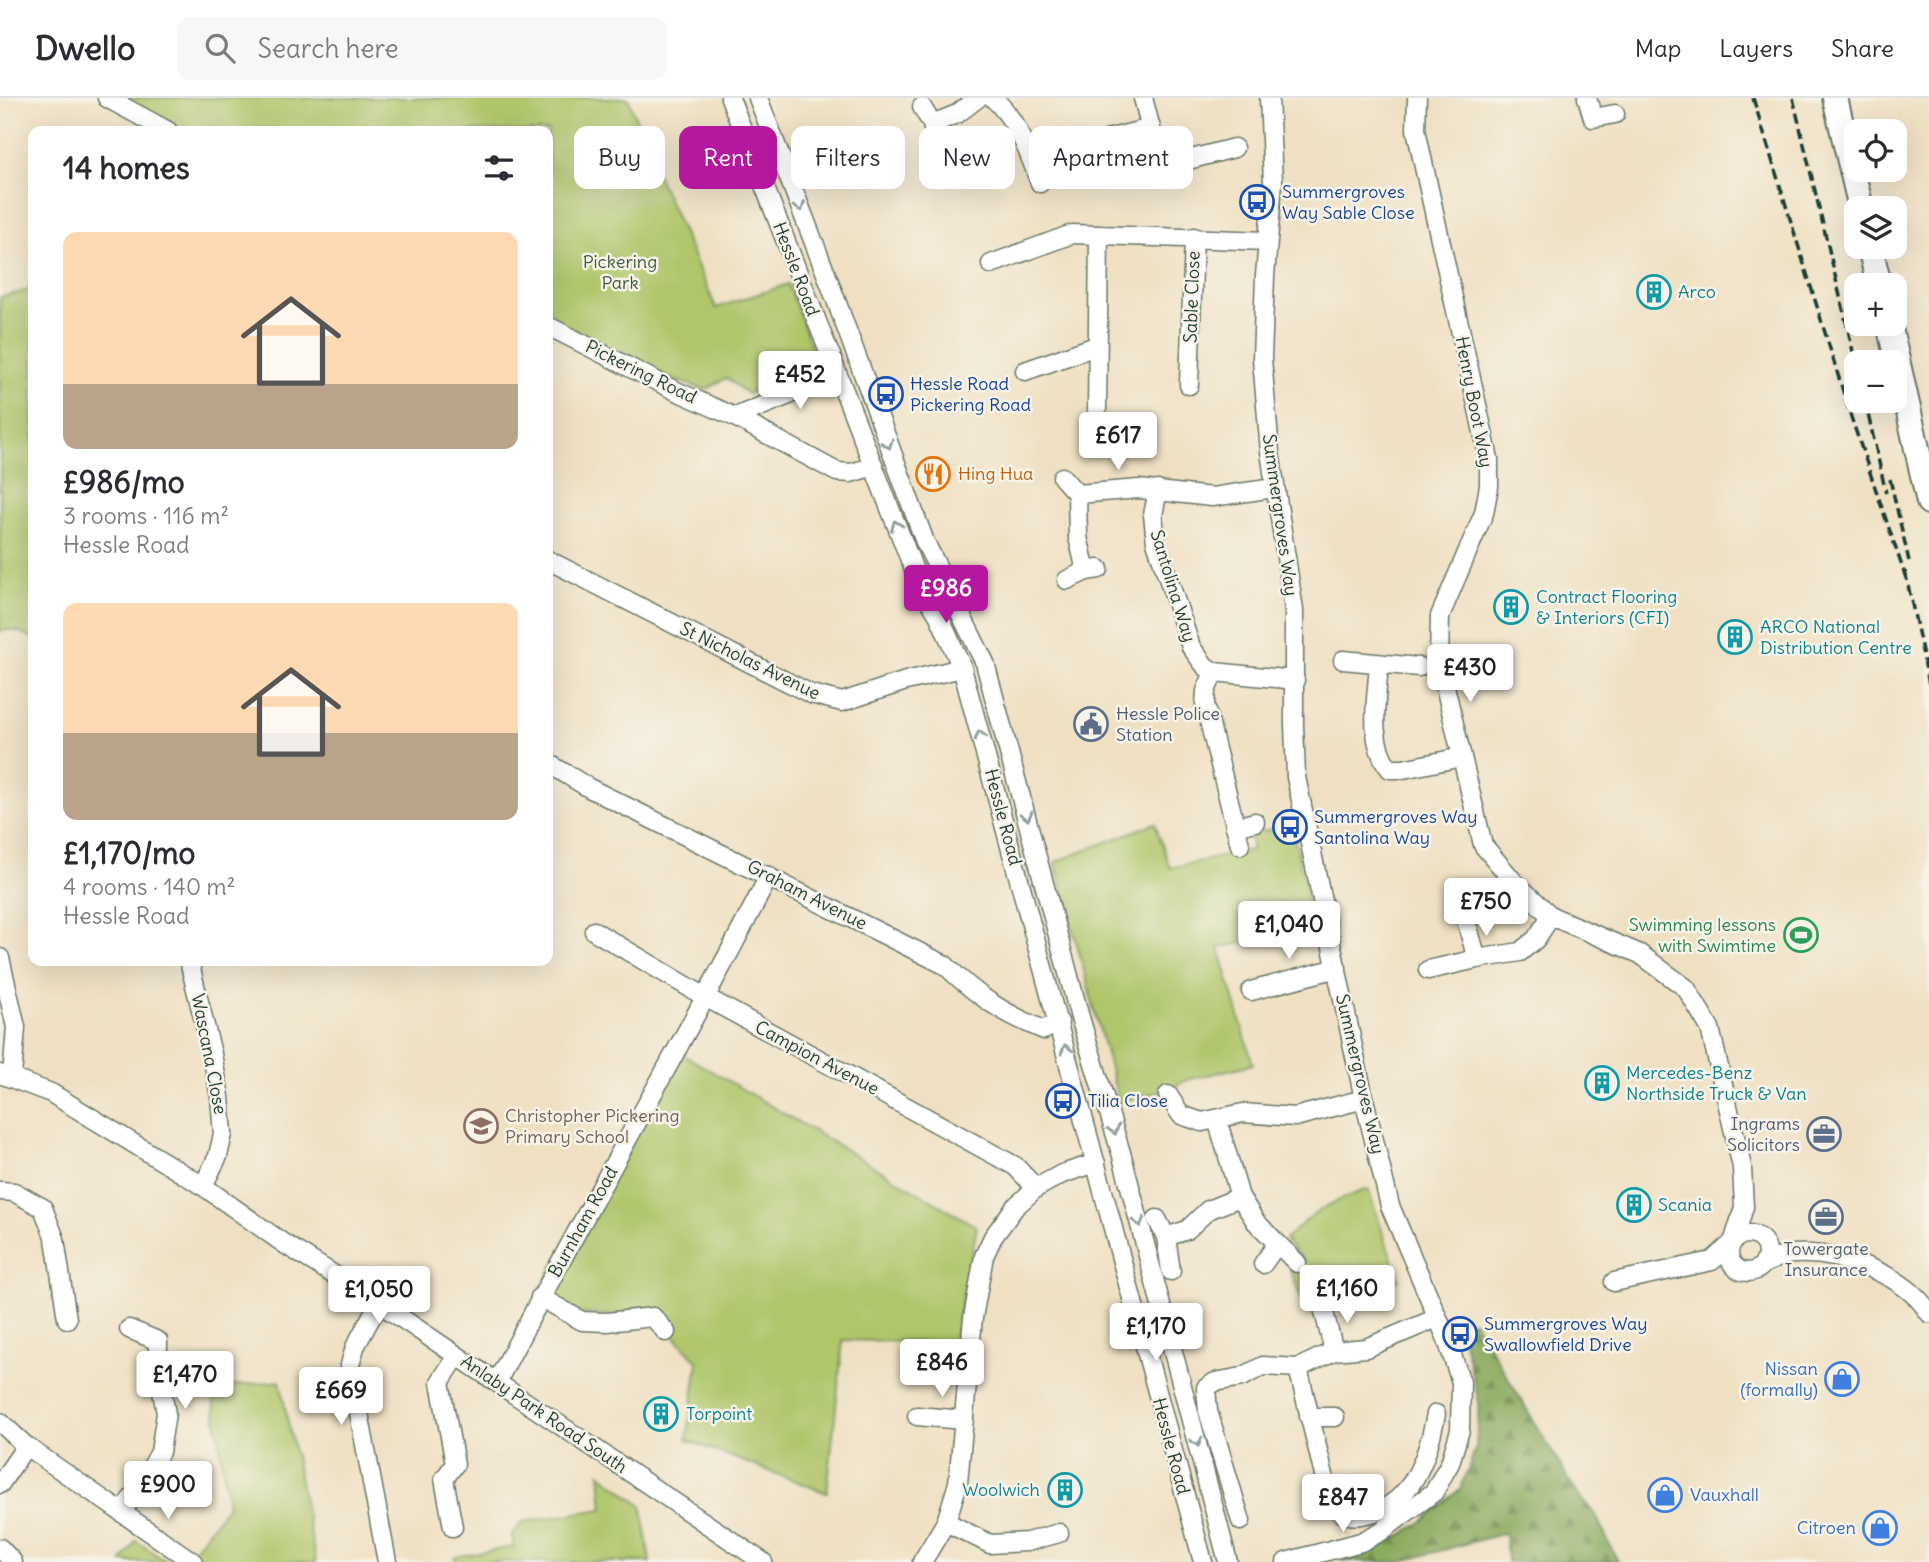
<!DOCTYPE html>
<html lang="en">
<head>
<meta charset="utf-8">
<style>
	:root { --surface:#fff; --page:#f7f7f7; --text:#2b2b33; --muted:#7c7c81; --line:#e1e1e2; --accent:#b5179e }
	body { margin:0; font-family:Delius,sans-serif; background:var(--page); color:var(--text); height:100vh; display:flex; flex-direction:column; font-size:26px; white-space:nowrap }
	* { box-sizing:border-box; margin:0 }
	p { font-size:23px; color:var(--muted) }
	.icon { flex:none; width:38px; height:38px; fill:none; stroke:currentColor; stroke-width:2; stroke-linecap:round; stroke-linejoin:round }
	.map { position:relative; flex:1; overflow:hidden }
	.details { position:absolute; left:28px; top:28px; width:525px; height:840px; display:flex; flex-direction:column; background:var(--surface); border-radius:14px; box-shadow:0 7px 28px #0002 }
	.details>* { flex:none }
	.hud { position:absolute; left:574px; top:28px; width:665px; height:63px; display:flex; gap:14px }
	.controls { position:absolute; left:1844px; top:21px; display:grid; gap:14px }
	.controls a { display:grid; place-items:center; width:63px; height:63px; border-radius:14px; background:var(--surface); box-shadow:0 7px 28px #0002; font-size:35px }
	.price { position:absolute; translate:-50% -60px; padding:0 16px; border-radius:7px; background:#fff; color:#222; font-size:23px; line-height:46px; filter:drop-shadow(0 2px 4px #0008) }
	.price::after { content:''; position:absolute; left:50%; top:42px; width:21px; height:16px; margin-left:-10px; background:inherit; clip-path:polygon(0 0,100% 0,50% 100%) }
	.price.active { background:var(--accent); color:#fff }
	ul { padding:0; list-style:none }
	li { display:grid; align-content:center; gap:14px; height:371px; padding:0 35px }
	li span { display:grid; place-items:center; height:217px; border-radius:14px; color:#555 }
	li>.icon { margin-inline-start:auto }
	span .icon { width:126px; height:126px; fill:#fffc; stroke-width:1 }
	li b { font-size:30px }
	h2 { display:flex; justify-content:space-between; align-items:center; height:84px; padding:0 35px; font-size:30px }
	.chip { padding:0 24px; border-radius:14px; background:var(--surface); box-shadow:0 7px 28px #0002; font-size:24px; line-height:63px }
	.chip.active { background:var(--accent); color:#fff }
	header { display:flex; align-items:center; gap:42px; box-sizing:border-box; height:98px; padding:0 35px; background:var(--surface); border-bottom:2px solid var(--line) }
	header strong { font-size:33px }
	nav { display:flex; gap:38px; margin-inline-start:auto; font-size:24px }
	.search { width:490px; height:63px; background:var(--page); display:flex; align-items:center; gap:18px; box-sizing:border-box; padding:0 24px; border-radius:14px; color:var(--muted); font-size:26px }
	.map>svg:first-child { display:block }
	.forest { fill:url(#forest-firs); stroke:#55744a; stroke-width:2 }
	.park { fill:#afc66b; stroke:#678250; stroke-width:2 }
	.lines { fill:none; stroke-linecap:round; stroke-linejoin:round }
	.minor-casing { stroke:#687666; stroke-width:21 }
	.highway-casing { stroke:#687666; stroke-width:28 }
	.minor { stroke:#fff; stroke-width:18 }
	.highway { stroke:#fff; stroke-width:24 }
	.rail { stroke:#1f3d34; stroke-width:3.5; stroke-dasharray:10 5; stroke-linecap:butt }
	.oneway { stroke:#8f9e9a }
	.labels { text-anchor:middle; stroke-width:5; stroke-linejoin:round; paint-order:stroke }
	.transit-label { font-size:18px; fill:#164399; stroke:#f7f3e8; text-anchor:start }
	.park-label { font-size:18px; fill:#3c583f; stroke:#f7f3e8 }
	.street-label { font-size:18px; fill:#1f3d34; stroke:#f7f3e8 }
	.culture-label { font-size:18px; fill:#0d838f; stroke:#f7f3e8; text-anchor:start }
	.food-label { font-size:18px; fill:#c56008; stroke:#f7f3e8; text-anchor:start }
	.service-label { font-size:18px; fill:#4e5e75; stroke:#f7f3e8; text-anchor:start }
	.leisure-label { font-size:18px; fill:#27864d; stroke:#f7f3e8; text-anchor:end }
	.education-label { font-size:18px; fill:#785e54; stroke:#f7f3e8; text-anchor:start }
	.shop-label { font-size:18px; fill:#366cbe; stroke:#f7f3e8; text-anchor:end }
</style>
</head>
<body>
<header>
<strong>Dwello</strong>
<div class="search"><svg class="icon" aria-label="search" viewBox="0 0 24 24"><circle cx="10" cy="10" r="6"/><path d="M15 15l6 6"/></svg>Search here</div>
<nav><a>Map</a><a>Layers</a><a>Share</a></nav>
</header>
<div class="map">
<svg width="1929" height="1464" viewBox="0 0 1929 1464">
	<defs>
		<pattern id="forest-firs" width="22" height="20" patternUnits="userSpaceOnUse" patternTransform="scale(1.75)"><rect width="22" height="20" fill="#8bab5f"/><path d="M5 1l3.5 6h-7zM16 11l3.5 6h-7z" fill="#718c4f"/></pattern>
	</defs>
	<rect width="100%" height="100%" fill="#f7f3e8"/>
	<filter id="ink" filterUnits="userSpaceOnUse"><feTurbulence type="fractalNoise" baseFrequency=".0143" numOctaves="2"/><feDisplacementMap in="SourceGraphic" scale="14" xChannelSelector="R" yChannelSelector="G"/><feConvolveMatrix kernelMatrix="1 2 1 2 8 2 1 2 1" color-interpolation-filters="sRGB"/></filter>
	<filter id="wash" filterUnits="userSpaceOnUse"><feTurbulence type="fractalNoise" baseFrequency=".00686" numOctaves="4" result="noise"/><feDisplacementMap in="SourceGraphic" scale="28" xChannelSelector="R" yChannelSelector="G"/><feGaussianBlur stdDeviation="1.57" result="paint"/><feColorMatrix in="noise" values="0 0 0 0 0 0 0 0 0 0 0 0 0 0 0 0 0 1.4 0 .05"/><feComposite in="paint" operator="in"/></filter>
	<g filter="url(#wash)">
		<rect width="100%" height="100%" fill="#efe0c2"/>
		<polygon class="forest" points="1474,1223 1575,1392 1596,1418 1618,1464 1507,1464 1505,1435 1399,1464 1343,1463 1385,1446 1407,1434 1424,1422 1461,1390 1476,1349 1479,1304 1459,1224"/>
		<g class="park">
			<polygon points="119,0 628,0 657,76 716,210 788,186 812,251 748,296 726,280 706,292 671,281 548,219 548,33 184,33"/>
			<path d="M33 191V541C22 534 13 530 0 533V199Z"/>
			<polygon points="1155,725 1170,770 1251,752 1251,736 1292,726 1313,828 1219,850 1253,966 1187,982 1169,991 1119,1004 1055,764"/>
			<polygon points="672,950 977,1129 953,1245 843,1242 827,1395 687,1342 698,1264 652,1214 606,1217 581,1216 540,1192"/>
			<path d="M1368 1091 1399 1182 1304 1206 1290 1172 1304 1163 1285 1142C1314 1112 1329 1105 1368 1091Z"/>
			<polygon points="280,1283 316,1464 184,1464 228,1407 212,1290"/>
			<polygon points="600,1375 642,1408 650,1464 456,1464 455,1459 514,1449 512,1436 523,1424 603,1411"/>
			<polygon points="136,1443 167,1464 122,1464"/>
		</g>
	</g>
	<g filter="url(#ink)">
		<g class="lines">
			<g class="minor-casing">
				<g id="minor">
					<polyline points="107,0 168,33"/>
					<polyline points="730,0 919,485 939,518 962,570 1203,1464"/>
					<polyline points="758,0 830,186 925,444 985,565 1079,916 1122,1058 1228,1464"/>
					<path d="M993 0C1017 22 1029 54 1040 85"/>
					<polyline points="1143,0 1161,69 1234,50"/>
					<polyline points="1269,0 1273,84 1265,178 1262,261 1270,354 1294,512 1294,626 1296,679 1364,1001 1390,1108 1446,1239 1461,1284 1460,1332 1450,1365 1434,1394 1380,1434 1361,1444 1286,1464"/>
					<polyline points="1417,0 1416,31 1424,69 1489,361 1489,388 1484,415 1440,518 1439,563 1483,747 1514,784 1551,818 1640,856 1686,890 1710,930 1742,1069 1744,1109 1734,1142"/>
					<polyline points="1587,0 1593,20 1615,16"/>
					<polyline points="922,9 932,26 939,56"/>
					<polyline points="932,26 957,16 978,0"/>
					<polyline points="1111,40 1151,30"/>
					<polyline points="991,166 1072,136 1267,143"/>
					<polyline points="548,228 674,292 735,319 837,374 851,375 874,368"/>
					<polyline points="1025,273 1096,248"/>
					<polyline points="1189,287 1194,139"/>
					<polyline points="1097,313 1099,138"/>
					<polyline points="735,319 789,297 809,281 831,257"/>
					<polyline points="1062,379 1077,396"/>
					<polyline points="1158,392 1153,417 1156,444 1191,549 1205,568 1214,574 1206,593 1205,607 1240,747"/>
					<polyline points="548,462 811,596 842,604 906,583 962,570"/>
					<polyline points="1086,473 1078,439 1077,396 1139,391 1212,399 1274,390"/>
					<polyline points="1067,482 1086,473 1099,471"/>
					<polyline points="1343,562 1419,569"/>
					<path d="M1379 566C1377 599 1367 644 1390 671H1403L1462 659"/>
					<polyline points="1214,574 1295,582"/>
					<path d="M548 665 589 690 945 867C977 898 1002 915 1044 932L1059 924"/>
					<polyline points="1235,729 1255,724"/>
					<polyline points="1465,819 1477,861"/>
					<polyline points="594,833 707,900 1015,1068 1036,1090"/>
					<polyline points="0,860 16,929 12,979"/>
					<polyline points="189,863 212,956 220,999 223,1036 218,1058 203,1088"/>
					<polyline points="1428,872 1477,861 1520,854 1536,841 1551,818"/>
					<polyline points="1251,893 1337,870"/>
					<polyline points="0,976 51,995 203,1088 283,1145 379,1205 763,1464"/>
					<polyline points="1168,997 1181,1017 1202,1024 1243,1015 1295,1019 1364,1001"/>
					<polyline points="1217,1021 1240,1099 1256,1124 1297,1165"/>
					<polyline points="0,1093 14,1094 43,1110 55,1141 67,1221"/>
					<polyline points="1157,1121 1166,1139 1171,1173"/>
					<circle cx="1748" cy="1155" r="19"/>
					<polyline points="1166,1139 1187,1132 1208,1112 1240,1099"/>
					<polyline points="1263,1166 1277,1146"/>
					<path d="M1763 1166C1773 1162 1784 1156 1794 1156 1839 1153 1905 1176 1929 1215"/>
					<polyline points="1614,1184 1712,1163 1730,1147"/>
					<polyline points="540,1199 582,1223 607,1224 653,1219 666,1234"/>
					<polyline points="379,1205 355,1249 350,1267 387,1464"/>
					<polyline points="1323,1210 1334,1253"/>
					<path d="M1298 1270 1330 1402C1338 1415 1346 1419 1361 1417 1412 1411 1428 1358 1436 1316"/>
					<path d="M497 1284C584 1114 682 949 769 778"/>
					<polyline points="917,1318 964,1322"/>
					<polyline points="1309,1319 1335,1319"/>
					<polyline points="0,1324 26,1348 193,1464"/>
					<polyline points="0,1386 26,1348"/>
					<polyline points="122,1413 141,1388 160,1354 166,1315 158,1272 158,1243 129,1231"/>
					<polyline points="1241,1423 1208,1313 1206,1290 1215,1284 1242,1279 1263,1268 1298,1270 1334,1253 1366,1250 1437,1220"/>
					<polyline points="946,1424 990,1446 1027,1444 1059,1435"/>
					<polyline points="453,1429 444,1381 455,1366 440,1284 457,1258"/>
					<polyline points="0,1450 13,1464"/>
					<polyline points="922,1464 946,1424 958,1385 973,1220 984,1158 993,1139 1015,1109 1036,1090 1062,1076 1096,1065"/>
				</g>
			</g>
			<g class="highway-casing">
				<g id="highway">
					<polyline points="1835,0 1861,110"/>
					<polyline points="1870,149 1879,187"/>
					<polyline points="1889,226 1929,404"/>
				</g>
			</g>
			<use href="#minor" class="minor"/>
			<use href="#highway" class="highway"/>
			<g class="rail">
				<polyline points="1753,0 1850,316 1907,483"/>
				<polyline points="1793,0 1857,270"/>
				<polyline points="1865,303 1886,395"/>
				<polyline points="1890,381 1909,463"/>
				<polyline points="1905,473 1929,586"/>
			</g>
		</g>
		<defs><path id="oneway-chevron" d="M-2-3.5L2.5 0L-2 3.5" fill="none" stroke-width="1.6" stroke-linecap="round" stroke-linejoin="round" transform="scale(1.75)"/></defs>
		<g class="oneway">
			<use href="#oneway-chevron" transform="translate(800 109) rotate(69)"/>
			<use href="#oneway-chevron" transform="translate(888 346) rotate(70)"/>
			<use href="#oneway-chevron" transform="translate(896 427) rotate(-111)"/>
			<use href="#oneway-chevron" transform="translate(980 637) rotate(-105)"/>
			<use href="#oneway-chevron" transform="translate(1027 718) rotate(75)"/>
			<use href="#oneway-chevron" transform="translate(1066 951) rotate(-105)"/>
			<use href="#oneway-chevron" transform="translate(1114 1032) rotate(73)"/>
			<use href="#oneway-chevron" transform="translate(1139 1124) rotate(76)"/>
			<use href="#oneway-chevron" transform="translate(1197 1344) rotate(75)"/>
		</g>
	</g>
	<defs>
		<g id="bus-ring" transform="scale(1.75)"><circle r="9.5" fill="#f7f3e8" stroke="#1a4fb4" stroke-width="1.5"/><path d="M-5-6H5V4H4V6H2V4H-2V6H-4V4H-5ZM-3.5-4V0h7V-4ZM-3.5 1.2v1.5H-2V1.2ZM2 1.2v1.5H3.5V1.2Z" fill="#1a4fb4"/></g>
		<g id="building-ring" transform="scale(1.75)"><circle r="9.5" fill="#f7f3e8" stroke="#0f9aa8" stroke-width="1.5"/><path d="M-4-6H4V6H1V3H-1V6H-4ZM-2.5-4.3h1.7v1.8h-1.7ZM.8-4.3h1.7v1.8H.8ZM-2.5-1h1.7V.8h-1.7ZM.8-1h1.7V.8H.8Z" fill="#0f9aa8"/></g>
		<g id="restaurant-ring" transform="scale(1.75)"><circle r="9.5" fill="#f7f3e8" stroke="#e8710a" stroke-width="1.5"/><path d="M-5-6h1v4h1v-4h1v4h1v-4h1v5L-1.5 .5V6h-2V.5L-5-1ZM5-6V6H3V1.5H1.5Q1.5-4 5-6Z" fill="#e8710a"/></g>
		<g id="civic-ring" transform="scale(1.75)"><circle r="9.5" fill="#f7f3e8" stroke="#5c6f8a" stroke-width="1.5"/><path d="M-.6-6.5H3V-4.5H.6V-3L4-1V1h2V6H-6V1h2V-1L-.6-3ZM-1.2 2.5V6h2.4V2.5Z" fill="#5c6f8a"/></g>
		<g id="stadium-ring" transform="scale(1.75)"><circle r="9.5" fill="#f7f3e8" stroke="#2e9e5b" stroke-width="1.5"/><path d="M0-5a6.5 5 0 1 0 0 10a6.5 5 0 1 0 0-10ZM-3.5-1.8h7v3.6h-7Z" fill="#2e9e5b"/></g>
		<g id="school-ring" transform="scale(1.75)"><circle r="9.5" fill="#f7f3e8" stroke="#8d6e63" stroke-width="1.5"/><path d="M0-5L7-2L0 1L-7-2ZM-4 1L0 2.5L4 1V4Q0 6-4 4Z" fill="#8d6e63"/></g>
		<g id="office-ring" transform="scale(1.75)"><circle r="9.5" fill="#f7f3e8" stroke="#5c6f8a" stroke-width="1.5"/><path d="M-6-3h4V-5.5h4V-3h4V5H-6ZM-1-4.5V-3h2v-1.5ZM-6 0V1H6V0Z" fill="#5c6f8a"/></g>
		<g id="shop-ring" transform="scale(1.75)"><circle r="9.5" fill="#f7f3e8" stroke="#3f7fe0" stroke-width="1.5"/><path d="M-5-2.5h2.3a2.7 3.5 0 0 1 5.4 0H5L5.5 6h-11ZM-1.5-2.5h3a1.5 2.3 0 0 0-3 0Z" fill="#3f7fe0"/></g>
	</defs>
	<g fill-rule="evenodd">
		<use href="#bus-ring" x="1257" y="104"/>
		<use href="#building-ring" x="1654" y="194"/>
		<use href="#bus-ring" x="886" y="296"/>
		<use href="#restaurant-ring" x="933" y="376"/>
		<use href="#building-ring" x="1511" y="509"/>
		<use href="#building-ring" x="1735" y="539"/>
		<use href="#civic-ring" x="1091" y="626"/>
		<use href="#bus-ring" x="1290" y="729"/>
		<use href="#stadium-ring" x="1801" y="837"/>
		<use href="#building-ring" x="1602" y="985"/>
		<use href="#bus-ring" x="1063" y="1003"/>
		<use href="#school-ring" x="481" y="1028"/>
		<use href="#office-ring" x="1824" y="1036"/>
		<use href="#building-ring" x="1634" y="1107"/>
		<use href="#office-ring" x="1826" y="1119"/>
		<use href="#bus-ring" x="1460" y="1236"/>
		<use href="#shop-ring" x="1842" y="1281"/>
		<use href="#building-ring" x="661" y="1316"/>
		<use href="#building-ring" x="1065" y="1392"/>
		<use href="#shop-ring" x="1665" y="1397"/>
		<use href="#shop-ring" x="1880" y="1430"/>
	</g>
	<g class="labels">
		<g class="transit-label">
			<text x="1282" y="100">Summergroves<tspan x="1282" dy="21">Way Sable Close</tspan></text>
			<text x="910" y="292">Hessle Road<tspan x="910" dy="21">Pickering Road</tspan></text>
			<text x="1314" y="725">Summergroves Way<tspan x="1314" dy="21">Santolina Way</tspan></text>
			<text x="1088" y="1009">Tilia Close</text>
			<text x="1484" y="1232">Summergroves Way<tspan x="1484" dy="21">Swallowfield Drive</tspan></text>
		</g>
		<g class="park-label">
			<text x="620" y="170">Pickering<tspan x="620" dy="21">Park</tspan></text>
		</g>
		<g class="street-label">
			<text transform="translate(796 171) rotate(69)" y="6">Hessle Road</text>
			<text transform="translate(1192 199) rotate(-88)" y="6">Sable Close</text>
			<text transform="translate(641 274) rotate(26)" y="6">Pickering Road</text>
			<text transform="translate(1474 304) rotate(79)" y="6">Henry Boot Way</text>
			<text transform="translate(1280 417) rotate(82)" y="6">Summergroves Way</text>
			<text transform="translate(1173 488) rotate(73)" y="6">Santolina Way</text>
			<text transform="translate(750 563) rotate(26)" y="6">St Nicholas Avenue</text>
			<text transform="translate(1003 719) rotate(75)" y="6">Hessle Road</text>
			<text transform="translate(807 797) rotate(27)" y="6">Graham Avenue</text>
			<text transform="translate(209 956) rotate(79)" y="6">Wascana Close</text>
			<text transform="translate(817 960) rotate(28)" y="6">Campion Avenue</text>
			<text transform="translate(1360 976) rotate(77)" y="6">Summergroves Way</text>
			<text transform="translate(583 1124) rotate(-61)" y="6">Burnham Road</text>
			<text transform="translate(544 1316) rotate(34)" y="6">Anlaby Park Road South</text>
			<text transform="translate(1171 1348) rotate(75)" y="6">Hessle Road</text>
		</g>
		<g class="culture-label">
			<text x="1678" y="200">Arco</text>
			<text x="1536" y="505">Contract Flooring<tspan x="1536" dy="21">&amp; Interiors (CFI)</tspan></text>
			<text x="1760" y="535">ARCO National<tspan x="1760" dy="21">Distribution Centre</tspan></text>
			<text x="1626" y="981">Mercedes-Benz<tspan x="1626" dy="21">Northside Truck &amp; Van</tspan></text>
			<text x="1658" y="1113">Scania</text>
			<text x="686" y="1322">Torpoint</text>
			<text x="1040" y="1398" text-anchor="end">Woolwich</text>
		</g>
		<g class="food-label">
			<text x="958" y="382">Hing Hua</text>
		</g>
		<g class="service-label">
			<text x="1116" y="622">Hessle Police<tspan x="1116" dy="21">Station</tspan></text>
			<text x="1800" y="1032" text-anchor="end">Ingrams<tspan x="1800" dy="21">Solicitors</tspan></text>
			<text x="1826" y="1157" text-anchor="middle">Towergate<tspan x="1826" dy="21">Insurance</tspan></text>
		</g>
		<g class="leisure-label">
			<text x="1776" y="833">Swimming lessons<tspan x="1776" dy="21">with Swimtime</tspan></text>
		</g>
		<g class="education-label">
			<text x="505" y="1024">Christopher Pickering<tspan x="505" dy="21">Primary School</tspan></text>
		</g>
		<g class="shop-label">
			<text x="1818" y="1277">Nissan<tspan x="1818" dy="21">(formally)</tspan></text>
			<text x="1690" y="1403" text-anchor="start">Vauxhall</text>
			<text x="1856" y="1436">Citroen</text>
		</g>
	</g>
</svg>
<div class="controls">
<a><svg class="icon" aria-label="locate" viewBox="0 0 24 24"><circle cx="12" cy="12" r="6"/><path d="M12 2v4M12 18v4M2 12h4M18 12h4"/></svg></a>
<a><svg class="icon" aria-label="layers" viewBox="0 0 24 24"><path d="M12 4l9 5-9 5-9-5zM3 14l9 5 9-5"/></svg></a>
<a>+</a>
<a>−</a>
</div>
<b class="price" style="left:800px;top:313px">£452</b>
<b class="price" style="left:1118px;top:374px">£617</b>
<b class="price active" style="left:946px;top:527px">£986</b>
<b class="price" style="left:1470px;top:606px">£430</b>
<b class="price" style="left:1486px;top:840px">£750</b>
<b class="price" style="left:1289px;top:863px">£1,040</b>
<b class="price" style="left:1347px;top:1227px">£1,160</b>
<b class="price" style="left:379px;top:1228px">£1,050</b>
<b class="price" style="left:1156px;top:1265px">£1,170</b>
<b class="price" style="left:942px;top:1301px">£846</b>
<b class="price" style="left:185px;top:1313px">£1,470</b>
<b class="price" style="left:341px;top:1329px">£669</b>
<b class="price" style="left:168px;top:1423px">£900</b>
<b class="price" style="left:1343px;top:1436px">£847</b>
<div class="hud">
<a class="chip">Buy</a>
<a class="chip active">Rent</a>
<a class="chip">Filters</a>
<a class="chip">New</a>
<a class="chip">Apartment</a>
</div>
<section class="details">
<h2>14 homes<svg class="icon" aria-label="filters" viewBox="0 0 24 24"><path d="M4 7h16M4 17h16"/><circle cx="9" cy="7" r="2"/><circle cx="15" cy="17" r="2"/></svg></h2>
<ul>
<li><span style="background:linear-gradient(#ffd9b3 70%,#b9a48a 0)"><svg class="icon" aria-label="home" viewBox="0 0 24 24"><path d="M3 11l9-7 9 7M6 9v11h12V9"/></svg></span><div><b>£986/mo</b><p>3 rooms · 116 m²</p><p>Hessle Road</p></div></li>
<li><span style="background:linear-gradient(#ffd9b3 60%,#b9a48a 0)"><svg class="icon" aria-label="home" viewBox="0 0 24 24"><path d="M3 11l9-7 9 7M6 9v11h12V9"/></svg></span><div><b>£1,170/mo</b><p>4 rooms · 140 m²</p><p>Hessle Road</p></div></li>
</ul>
</section>
</div>
</body>
</html>
